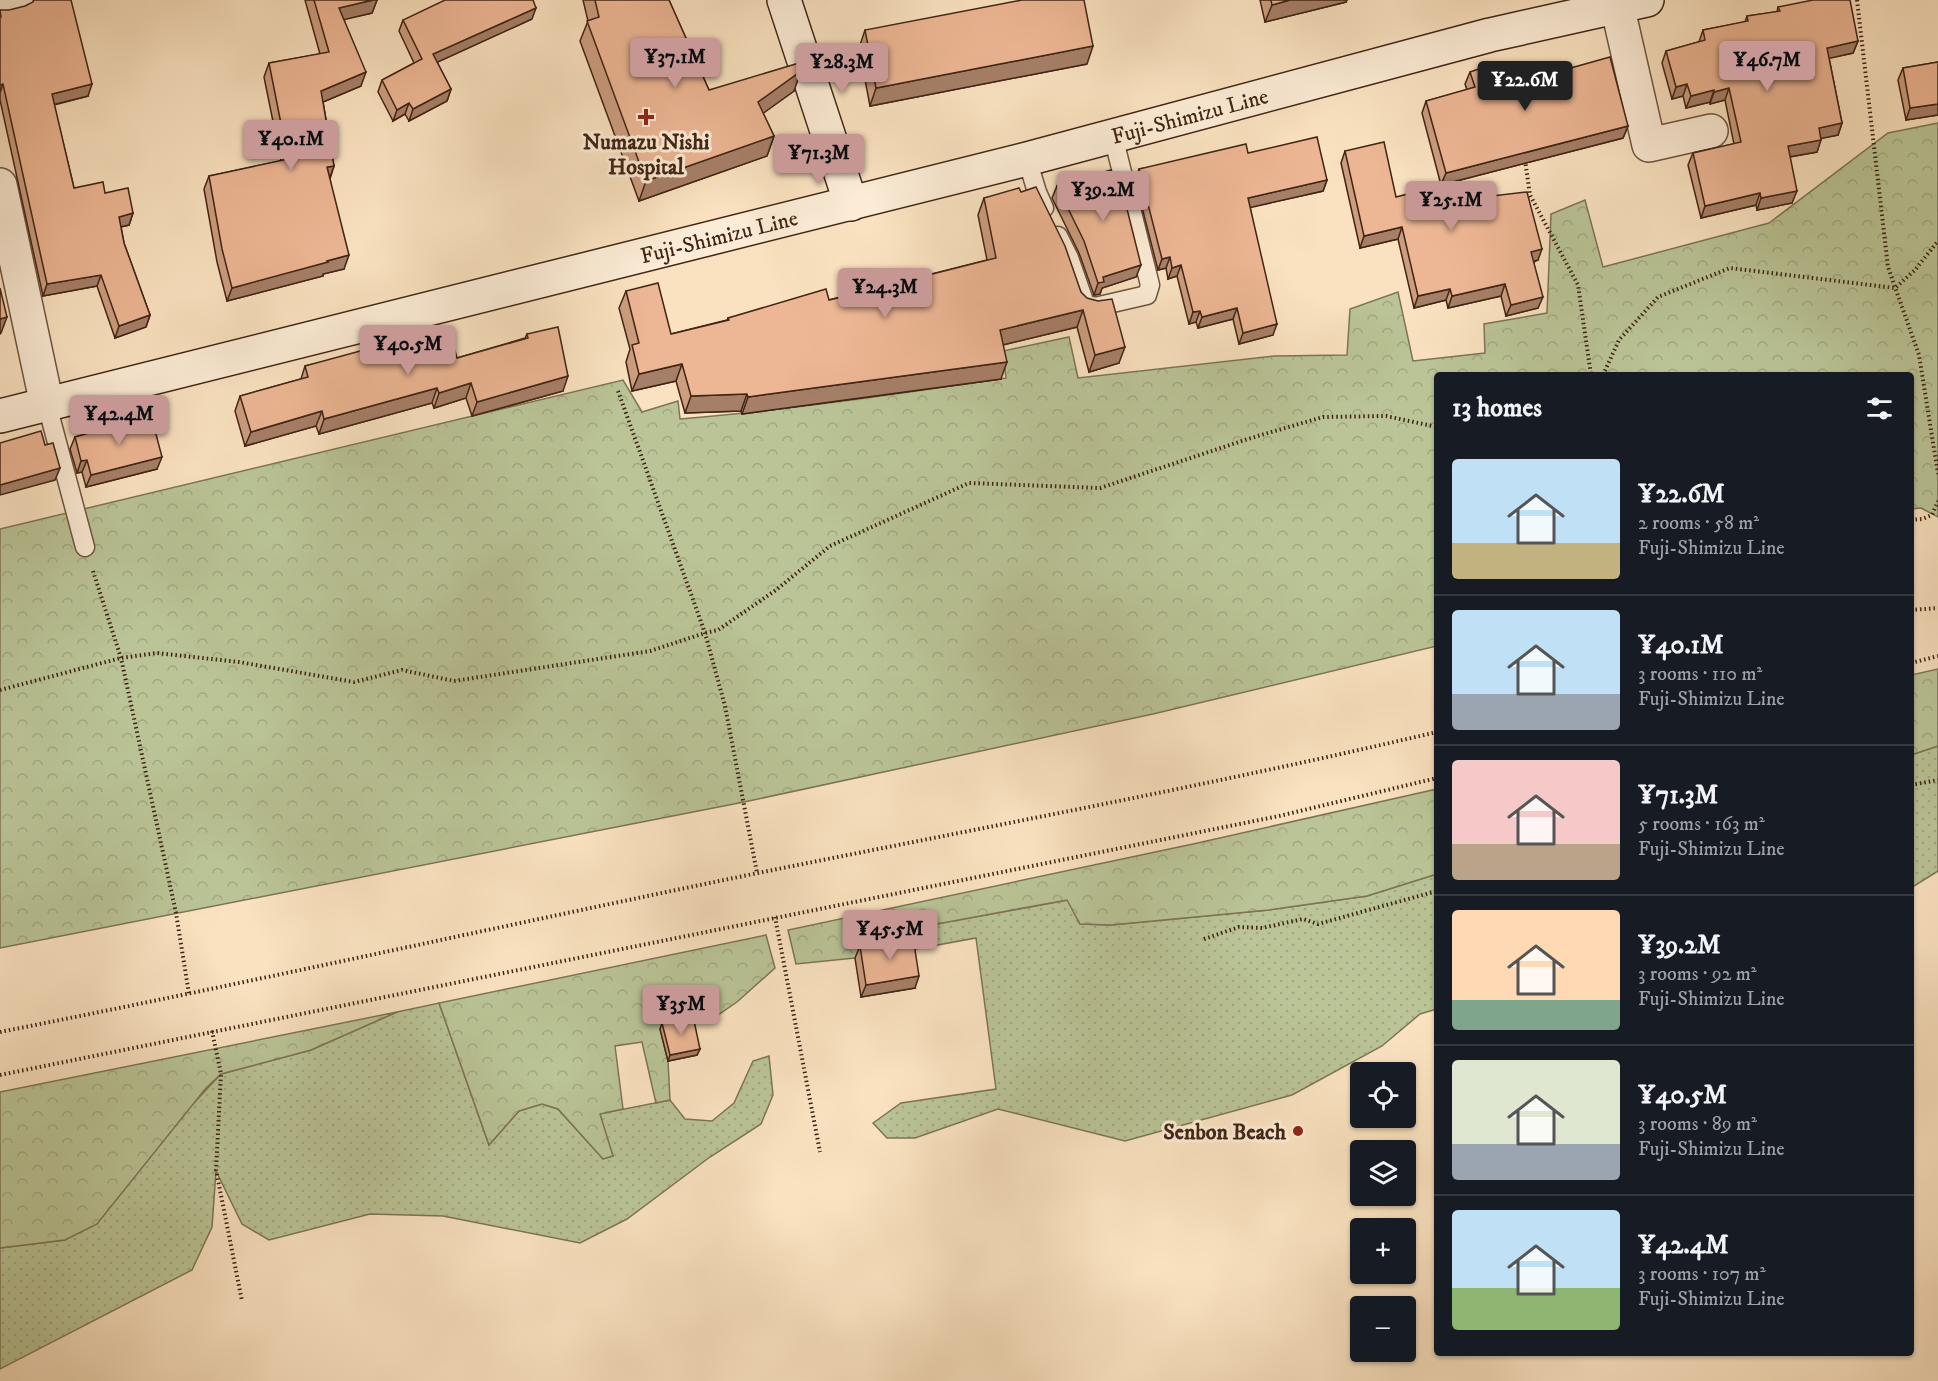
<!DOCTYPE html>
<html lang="en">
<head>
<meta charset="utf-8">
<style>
	:root { --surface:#171b24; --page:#20242c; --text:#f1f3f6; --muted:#9ea1a6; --line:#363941; --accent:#c59692 }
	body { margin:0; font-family:"IM FELL DW Pica",serif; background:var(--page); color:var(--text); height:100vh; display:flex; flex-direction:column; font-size:22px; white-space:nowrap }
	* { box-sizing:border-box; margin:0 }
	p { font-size:20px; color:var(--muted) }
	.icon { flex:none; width:33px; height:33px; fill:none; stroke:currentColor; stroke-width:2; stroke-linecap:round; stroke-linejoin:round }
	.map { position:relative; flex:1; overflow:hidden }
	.sheet { position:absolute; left:1434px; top:372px; width:480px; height:984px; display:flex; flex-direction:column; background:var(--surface); border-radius:6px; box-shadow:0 2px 4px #0004 }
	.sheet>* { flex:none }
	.fabs { position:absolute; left:1350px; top:1062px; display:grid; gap:12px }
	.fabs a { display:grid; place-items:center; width:66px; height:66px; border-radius:6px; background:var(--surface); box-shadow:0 2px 4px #0004; font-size:30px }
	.price { position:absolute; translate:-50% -51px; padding:0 14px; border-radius:6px; background:var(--accent); color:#111; font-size:20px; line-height:39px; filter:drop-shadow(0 2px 3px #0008) }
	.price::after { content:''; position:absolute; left:50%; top:36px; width:18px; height:14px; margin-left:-9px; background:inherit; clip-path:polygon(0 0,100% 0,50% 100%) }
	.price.current { background:#222; color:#fff }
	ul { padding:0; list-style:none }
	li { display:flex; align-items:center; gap:18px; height:150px; padding:0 18px }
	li+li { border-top:2px solid var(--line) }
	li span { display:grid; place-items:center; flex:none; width:168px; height:120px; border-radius:6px; color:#555 }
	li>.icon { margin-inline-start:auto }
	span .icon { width:72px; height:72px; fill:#fffc; stroke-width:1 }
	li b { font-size:26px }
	h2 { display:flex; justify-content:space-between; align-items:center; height:72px; padding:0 18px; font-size:26px }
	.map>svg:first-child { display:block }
	.green { fill:url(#green-dots); stroke:#7d7456; stroke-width:1.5 }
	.forest { fill:url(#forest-crowns); stroke:#7d7456; stroke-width:1.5 }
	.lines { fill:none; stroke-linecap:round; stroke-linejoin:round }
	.lane-casing { stroke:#6e5440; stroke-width:21 }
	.street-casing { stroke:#6e5440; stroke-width:36 }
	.secondary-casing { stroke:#402515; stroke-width:36 }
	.path { stroke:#402515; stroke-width:4; stroke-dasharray:1.5 3; stroke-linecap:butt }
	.lane { stroke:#fcecd6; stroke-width:18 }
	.street { stroke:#fcecd6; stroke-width:33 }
	.secondary { stroke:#fcecd6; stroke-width:33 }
	.wall { fill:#cc9d7f; stroke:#402515; stroke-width:1.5 }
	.shaded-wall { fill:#a67f68; stroke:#402515; stroke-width:1.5 }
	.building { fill:#edb694; stroke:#402515; stroke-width:1.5 }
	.poi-dot { fill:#8f2418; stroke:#fcecd6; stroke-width:2 }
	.labels { text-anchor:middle; stroke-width:6; stroke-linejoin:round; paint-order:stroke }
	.street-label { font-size:22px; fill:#402515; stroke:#fcecd6 }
	.poi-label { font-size:22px; font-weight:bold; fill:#402515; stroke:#fcecd6 }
</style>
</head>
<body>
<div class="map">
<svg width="1938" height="1381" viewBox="0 0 1938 1381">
	<defs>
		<pattern id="green-dots" width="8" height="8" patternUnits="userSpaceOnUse" patternTransform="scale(1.5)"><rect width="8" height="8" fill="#bac496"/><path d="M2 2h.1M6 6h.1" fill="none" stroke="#a1a880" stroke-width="1.8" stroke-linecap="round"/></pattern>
		<pattern id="forest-crowns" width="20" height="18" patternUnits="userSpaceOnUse" patternTransform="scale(1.5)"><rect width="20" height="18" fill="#bac496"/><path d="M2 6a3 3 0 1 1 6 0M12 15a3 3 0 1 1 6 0" fill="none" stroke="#a1a880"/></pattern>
	</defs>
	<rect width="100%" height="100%" fill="#fae2c0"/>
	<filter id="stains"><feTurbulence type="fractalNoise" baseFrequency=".00333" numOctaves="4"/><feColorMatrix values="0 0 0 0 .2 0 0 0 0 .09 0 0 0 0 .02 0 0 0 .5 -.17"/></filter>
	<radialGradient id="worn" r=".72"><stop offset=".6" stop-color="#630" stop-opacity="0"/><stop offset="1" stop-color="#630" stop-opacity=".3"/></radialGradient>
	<g class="green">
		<polygon points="1938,746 1938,871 1911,888 1911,755"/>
		<polygon points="1437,874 1437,1009 1420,1014 1382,1046 1292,1095 1125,1141 998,1109 915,1138 887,1138 873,1123 901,1103 996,1089 976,938 921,948 920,927 1068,900 1080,924 1111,925 1269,910 1367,896"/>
		<polygon points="439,1003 489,1145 519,1111 542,1104 558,1109 603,1159 613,1156 599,1114 670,1100 685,1119 712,1121 734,1103 753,1061 769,1056 773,1095 761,1124 710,1157 627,1219 580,1243 443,1216 370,1214 269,1240 242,1224 216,1171 212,1227 192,1270 0,1369 0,1248 65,1240 221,1074 311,1050 397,1012"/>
	</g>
	<g class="forest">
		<path d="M1938 123V517L1921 508 1911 509V375H1437V646L1153 714 744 802 0 948V529L623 380 642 412 678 401 680 419C789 410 897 394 1006 378L1003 351 1069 337 1078 378 1274 356 1347 355 1350 309 1398 292 1413 361 1485 353 1484 324 1547 313 1551 214 1585 200 1603 267 1769 223 1888 133Z"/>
		<polygon points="1938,669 1938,746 1911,755 1911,675"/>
		<polygon points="1437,789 1437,874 1367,896 1269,910 1111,925 1080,924 1067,900 920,927 921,948 855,958 796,964 788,930 1193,844"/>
		<polygon points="766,935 775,968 737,1002 715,1017 660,1029 668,1061 670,1100 656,1103 642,1042 615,1046 623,1109 600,1114 613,1156 603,1159 558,1109 542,1104 519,1111 489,1145 439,1003"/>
		<polygon points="397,1012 311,1050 221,1074 206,1088 97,1224 65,1240 0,1248 0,1092"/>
	</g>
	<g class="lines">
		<g class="lane-casing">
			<g id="lane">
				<polyline points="1027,159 1037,192 1044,208"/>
				<polyline points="1058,236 1069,258 1085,304 1095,307 1147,295 1150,285 1113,136"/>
				<polyline points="47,405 85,547"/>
			</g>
		</g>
		<g class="street-casing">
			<g id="street">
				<polyline points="0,4 16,0"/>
				<polyline points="1617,5 1649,145 1711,131"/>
				<polyline points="0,185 47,405"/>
			</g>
		</g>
		<g class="secondary-casing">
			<g id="secondary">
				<polyline points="784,0 851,204"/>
				<path id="s1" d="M0 416 1027 159 1490 35 1647 0"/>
			</g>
		</g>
		<g class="path">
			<polyline points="1857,0 1888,267 1919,355 1938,474"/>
			<polyline points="1525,160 1530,195 1578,285 1591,375"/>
			<polyline points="1603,375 1619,340 1658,297 1730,268 1895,288 1915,270 1938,241"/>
			<polyline points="618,391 705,633 725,706 757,873"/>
			<polyline points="1911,520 1922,519 1932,515 1938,501"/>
			<polyline points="93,571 121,658 176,913 189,994"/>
			<polyline points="1911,610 1938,608"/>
			<polyline points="1911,663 1938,656"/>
			<polyline points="0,690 121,658 157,653 239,662 354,682 402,670 454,681 650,651 705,633 718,630 776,590 830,546 969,483 1100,488 1251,438 1323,417 1386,416 1437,427"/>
			<polyline points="1911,785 1938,780"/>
			<polyline points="775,917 820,1152"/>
			<polyline points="1204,939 1239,927 1262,928 1303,919 1318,924 1437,891"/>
			<polyline points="212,1031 221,1074 216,1170 242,1301"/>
			<path d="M0 1032C253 982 505 925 758 873 985 827 1212 785 1437 732"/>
			<polyline points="0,1075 1279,816 1437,778"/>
		</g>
		<use href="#lane" class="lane"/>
		<use href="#street" class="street"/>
		<use href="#secondary" class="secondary"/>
	</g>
	<g class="wall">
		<polygon points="305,0 377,0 372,13 344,19 361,86 323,102 334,166 330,179 344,269 323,274 323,276 227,301 217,262 204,189 209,176 281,161 264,77 269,63 320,54"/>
		<polygon points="583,0 669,0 709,90 794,91 763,113 774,136 767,156 639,201 580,41 588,21"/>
		<polygon points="1260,0 1347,0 1346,2 1265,22"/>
		<polygon points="1778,7 1858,41 1853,53 1829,58 1842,123 1838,135 1821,138 1817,152 1790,157 1792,203 1757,210 1756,205 1701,218 1688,165 1693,153 1734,144 1725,100 1710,104 1710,102 1686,108 1683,96 1672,99 1662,63 1666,51 1699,42 1703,30 1745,22 1747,16 1777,12"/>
		<polygon points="0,10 88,96 54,105 74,188 105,193 133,213 129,225 121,227 124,243 150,315 146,327 115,338 97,286 43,296 0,100"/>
		<polygon points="532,19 437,62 451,89 447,101 409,121 405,114 393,121 378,92 382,80 414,63 399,31 403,20"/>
		<polygon points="865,30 1087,64 870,106 859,48"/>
		<polygon points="1938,62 1938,115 1906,120 1898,80 1903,68"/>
		<polygon points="1560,71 1628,126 1623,138 1441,185 1422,113 1426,101 1467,90 1465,84 1470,72 1505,79"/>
		<polygon points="1345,151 1396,197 1441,202 1538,260 1534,262 1538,308 1506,316 1501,296 1448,308 1446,300 1414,308 1398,239 1360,248 1341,163"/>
		<polygon points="1248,153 1327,180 1323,191 1250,207 1273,335 1239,344 1233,319 1198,328 1196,322 1189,324 1177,276 1168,279 1166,268 1158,270 1135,180 1139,169"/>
		<polygon points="1057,186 1136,277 1102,288 1100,294 1094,295 1079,253 1052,198"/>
		<polygon points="1021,192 1081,292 1119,363 1089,372 1077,327 1003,345 1001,379 742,414 741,411 685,413 676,381 632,391 626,362 630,349 619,308 626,291 671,334 727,320 728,318 829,300 987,260 978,215 984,198"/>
		<polygon points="527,334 563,391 472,416 466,398 434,408 432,403 319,434 316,426 245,446 235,411 240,396 301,379 305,366 409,342 457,358 525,338"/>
		<polygon points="127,426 157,469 86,487 82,472 77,473 70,449 75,437"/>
		<polygon points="860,946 915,988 861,997 855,958"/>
		<polygon points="662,1023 700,1049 697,1055 668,1061 660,1029"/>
	</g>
	<g class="shaded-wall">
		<polygon points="373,0 377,0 372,13 334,22 339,8"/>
		<polygon points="1290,0 1347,0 1346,2 1265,22 1272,5"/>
		<polygon points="536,8 532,19 429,66 433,54"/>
		<polygon points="1858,41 1853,53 1822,60 1827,48"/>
		<polygon points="1093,46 1087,64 870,106 876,88"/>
		<polygon points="801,71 794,91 751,122 758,102"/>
		<polygon points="366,72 361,86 316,105 321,91"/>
		<polygon points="3,84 0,93 0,85"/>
		<polygon points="92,84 88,96 48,106 52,94"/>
		<polygon points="1687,84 1683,96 1672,99 1676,87"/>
		<polygon points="1729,88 1725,100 1710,104 1714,92"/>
		<polygon points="451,89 447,101 409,121 413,109"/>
		<polygon points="1714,90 1710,102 1686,108 1691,96"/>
		<polygon points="409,103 405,114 393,121 397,110"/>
		<polygon points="1938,104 1938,115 1906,120 1910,108"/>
		<polygon points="1842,123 1838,135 1814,140 1819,128"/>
		<polygon points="1628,126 1623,138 1441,185 1446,173"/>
		<polygon points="774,136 767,156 639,201 646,181"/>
		<polygon points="1821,140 1817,152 1783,158 1788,146"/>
		<polygon points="334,166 329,180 327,167"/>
		<polygon points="1327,180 1323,191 1244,209 1248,198"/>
		<polygon points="1797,191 1792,203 1757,210 1761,198"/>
		<polygon points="1760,193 1756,205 1701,218 1705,206"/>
		<polygon points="133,213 129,225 115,228 119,217"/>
		<polygon points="1402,227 1398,239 1360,248 1364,236"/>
		<polygon points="1542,249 1538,260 1527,263 1531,252"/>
		<polygon points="349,255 344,269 323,274 323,276 227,301 232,288 327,261"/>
		<polygon points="1170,257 1166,268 1158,270 1162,259"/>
		<polygon points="1141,265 1136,277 1102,288 1100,294 1094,295 1098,283 1103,277"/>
		<polygon points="1181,265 1177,276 1168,279 1172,268"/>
		<polygon points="101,275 97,286 43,296 47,284"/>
		<polygon points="1505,284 1501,296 1448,308 1452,296"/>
		<polygon points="1450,289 1446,300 1414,308 1418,296"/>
		<polygon points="1543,297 1538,308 1506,316 1511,305"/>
		<polygon points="1237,308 1233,319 1198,328 1202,317"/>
		<polygon points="1083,310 1077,327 994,347 1000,330"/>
		<polygon points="1200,311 1196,322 1189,324 1193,312"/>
		<polygon points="150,315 146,327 115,338 119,326"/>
		<polygon points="7,317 1,333 0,334 0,319"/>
		<polygon points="1277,324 1273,335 1239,344 1243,333"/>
		<polygon points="1125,347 1119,363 1089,372 1095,355"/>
		<polygon points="1007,362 1001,379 742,414 748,397"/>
		<polygon points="682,364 676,381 632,391 639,374"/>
		<polygon points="568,376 563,391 472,416 477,402"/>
		<polygon points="471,383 466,398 434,408 439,393"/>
		<polygon points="437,388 432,403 319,434 324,419"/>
		<polygon points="747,394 741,411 685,413 691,396"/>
		<polygon points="322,411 316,426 245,446 251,432"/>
		<polygon points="162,457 157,469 86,487 91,475"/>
		<polygon points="87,460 82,472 77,473 81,461"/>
		<polygon points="60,468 55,480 0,495 0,485"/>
		<polygon points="919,976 915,988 861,997 866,985"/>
		<polygon points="700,1049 697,1055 668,1061 670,1055"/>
	</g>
	<g class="building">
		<polygon points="34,0 71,0 92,84 52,94 74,188 103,182 105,193 128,188 133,213 119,217 124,243 150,315 119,326 101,275 47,284 3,84 0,85 0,18 1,17 0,10 9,10 25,6 33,2"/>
		<polygon points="314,0 373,0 339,8 366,72 321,91 334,166 327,167 349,255 327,261 328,262 232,288 222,249 209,176 288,159 269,63 329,52"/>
		<polygon points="445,0 533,0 536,8 433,54 451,89 413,109 409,103 397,110 382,80 422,59 403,20"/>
		<polygon points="595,0 669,0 709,90 799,63 801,71 758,102 774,136 646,181 587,21 599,17"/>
		<polygon points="1022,0 1084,0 1093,46 876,88 865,30"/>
		<polygon points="1271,0 1290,0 1272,5"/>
		<polygon points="1813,0 1850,0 1858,41 1827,48 1842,123 1819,128 1821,140 1788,146 1797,191 1761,198 1760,193 1705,206 1693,153 1741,142 1729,88 1714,92 1714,90 1691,96 1687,84 1676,87 1666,51 1705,40 1703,30 1748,21 1747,16 1780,11 1778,7"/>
		<polygon points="1610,57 1628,126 1446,173 1426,101 1475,87 1470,72 1499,62 1505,79 1558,64 1560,71"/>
		<polygon points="1938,62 1938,104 1910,108 1903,68"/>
		<polygon points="1317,137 1327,180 1248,198 1277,324 1243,333 1237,308 1202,317 1200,311 1193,312 1181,265 1172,268 1170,257 1162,259 1139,169 1246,144 1248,153"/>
		<polygon points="1384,142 1396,197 1438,186 1441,202 1527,192 1542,249 1531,252 1543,297 1511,305 1505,284 1452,296 1450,289 1418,296 1402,227 1364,236 1345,151"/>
		<polygon points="1111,170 1113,174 1118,173 1141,265 1103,277 1104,282 1098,283 1084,241 1057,186"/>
		<polygon points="1036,187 1065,246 1081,292 1087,298 1098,301 1112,299 1125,347 1095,355 1083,310 1000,330 1007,362 748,397 747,394 691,396 682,364 639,374 632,345 639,343 626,291 658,283 671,334 729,320 728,318 826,289 829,300 996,258 984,198 1019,188 1021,192"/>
		<polygon points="0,288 7,317 0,319"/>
		<polygon points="558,327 568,376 477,402 471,383 439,393 437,388 324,419 322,411 251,432 240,396 308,377 305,366 408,338 409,342 449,330 457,358 528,338 527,334"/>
		<polygon points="152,419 162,457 91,475 87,460 81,461 75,437 126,422 127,426"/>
		<polygon points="41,431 45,445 53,443 60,468 0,485 0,443"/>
		<polygon points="913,937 919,976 866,985 860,946"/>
		<polygon points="693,1016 700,1049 670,1055 662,1023"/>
	</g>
	<g class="poi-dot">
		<path d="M643 108h6v6h6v6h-6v6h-6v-6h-6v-6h6z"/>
		<circle cx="1298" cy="1131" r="6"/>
	</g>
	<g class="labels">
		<g class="street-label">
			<text dy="8" stroke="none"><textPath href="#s1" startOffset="1227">Fuji-Shimizu Line</textPath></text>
			<text dy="8" stroke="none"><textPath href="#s1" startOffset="741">Fuji-Shimizu Line</textPath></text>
		</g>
		<g class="poi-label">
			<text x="646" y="149">Numazu Nishi<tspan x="646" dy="25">Hospital</tspan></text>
			<text x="1286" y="1139" text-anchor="end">Senbon Beach</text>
		</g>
	</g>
	<rect width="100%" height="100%" filter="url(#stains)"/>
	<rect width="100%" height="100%" fill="url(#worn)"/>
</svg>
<div class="fabs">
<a><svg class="icon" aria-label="locate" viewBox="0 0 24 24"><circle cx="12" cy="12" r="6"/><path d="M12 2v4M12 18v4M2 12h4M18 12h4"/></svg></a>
<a><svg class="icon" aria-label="layers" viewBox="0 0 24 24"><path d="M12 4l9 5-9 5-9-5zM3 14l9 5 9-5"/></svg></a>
<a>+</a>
<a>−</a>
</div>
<b class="price" style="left:675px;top:89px">¥37.1M</b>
<b class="price" style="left:1767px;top:92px">¥46.7M</b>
<b class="price" style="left:842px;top:94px">¥28.3M</b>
<b class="price current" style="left:1525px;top:112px">¥22.6M</b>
<b class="price" style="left:291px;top:171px">¥40.1M</b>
<b class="price" style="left:819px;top:185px">¥71.3M</b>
<b class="price" style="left:1103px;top:222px">¥39.2M</b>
<b class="price" style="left:1451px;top:232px">¥25.1M</b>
<b class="price" style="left:885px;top:319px">¥24.3M</b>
<b class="price" style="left:408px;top:376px">¥40.5M</b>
<b class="price" style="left:119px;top:446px">¥42.4M</b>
<b class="price" style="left:890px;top:961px">¥45.5M</b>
<b class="price" style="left:681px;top:1036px">¥35M</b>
<section class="sheet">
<h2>13 homes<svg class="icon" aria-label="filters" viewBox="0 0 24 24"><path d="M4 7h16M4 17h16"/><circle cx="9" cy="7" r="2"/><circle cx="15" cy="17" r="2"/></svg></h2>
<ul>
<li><span style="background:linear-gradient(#bfe0f5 70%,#c2b280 0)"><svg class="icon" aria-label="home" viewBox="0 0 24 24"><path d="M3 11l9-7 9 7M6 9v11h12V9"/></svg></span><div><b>¥22.6M</b><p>2 rooms · 58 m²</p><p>Fuji-Shimizu Line</p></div></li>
<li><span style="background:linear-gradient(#bfe0f5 70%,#9aa5b1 0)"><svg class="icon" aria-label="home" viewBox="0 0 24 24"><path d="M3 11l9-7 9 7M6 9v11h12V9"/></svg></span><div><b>¥40.1M</b><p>3 rooms · 110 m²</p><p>Fuji-Shimizu Line</p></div></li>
<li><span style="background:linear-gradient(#f6c9c9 70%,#b9a48a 0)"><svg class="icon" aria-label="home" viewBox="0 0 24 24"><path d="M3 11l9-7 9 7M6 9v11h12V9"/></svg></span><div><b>¥71.3M</b><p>5 rooms · 163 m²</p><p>Fuji-Shimizu Line</p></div></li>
<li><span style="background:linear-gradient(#ffd9b3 75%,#7fa58c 0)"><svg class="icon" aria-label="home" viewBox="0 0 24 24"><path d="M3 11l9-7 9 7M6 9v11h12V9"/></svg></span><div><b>¥39.2M</b><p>3 rooms · 92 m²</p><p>Fuji-Shimizu Line</p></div></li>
<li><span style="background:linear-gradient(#dfe7d0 70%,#9aa5b1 0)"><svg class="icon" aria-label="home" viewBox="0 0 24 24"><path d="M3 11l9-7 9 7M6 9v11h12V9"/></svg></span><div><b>¥40.5M</b><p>3 rooms · 89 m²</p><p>Fuji-Shimizu Line</p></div></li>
<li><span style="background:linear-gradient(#bfe0f5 65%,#8fb573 0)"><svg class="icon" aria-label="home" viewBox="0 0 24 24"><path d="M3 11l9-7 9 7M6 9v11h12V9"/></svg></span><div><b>¥42.4M</b><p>3 rooms · 107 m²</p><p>Fuji-Shimizu Line</p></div></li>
</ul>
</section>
</div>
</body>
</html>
